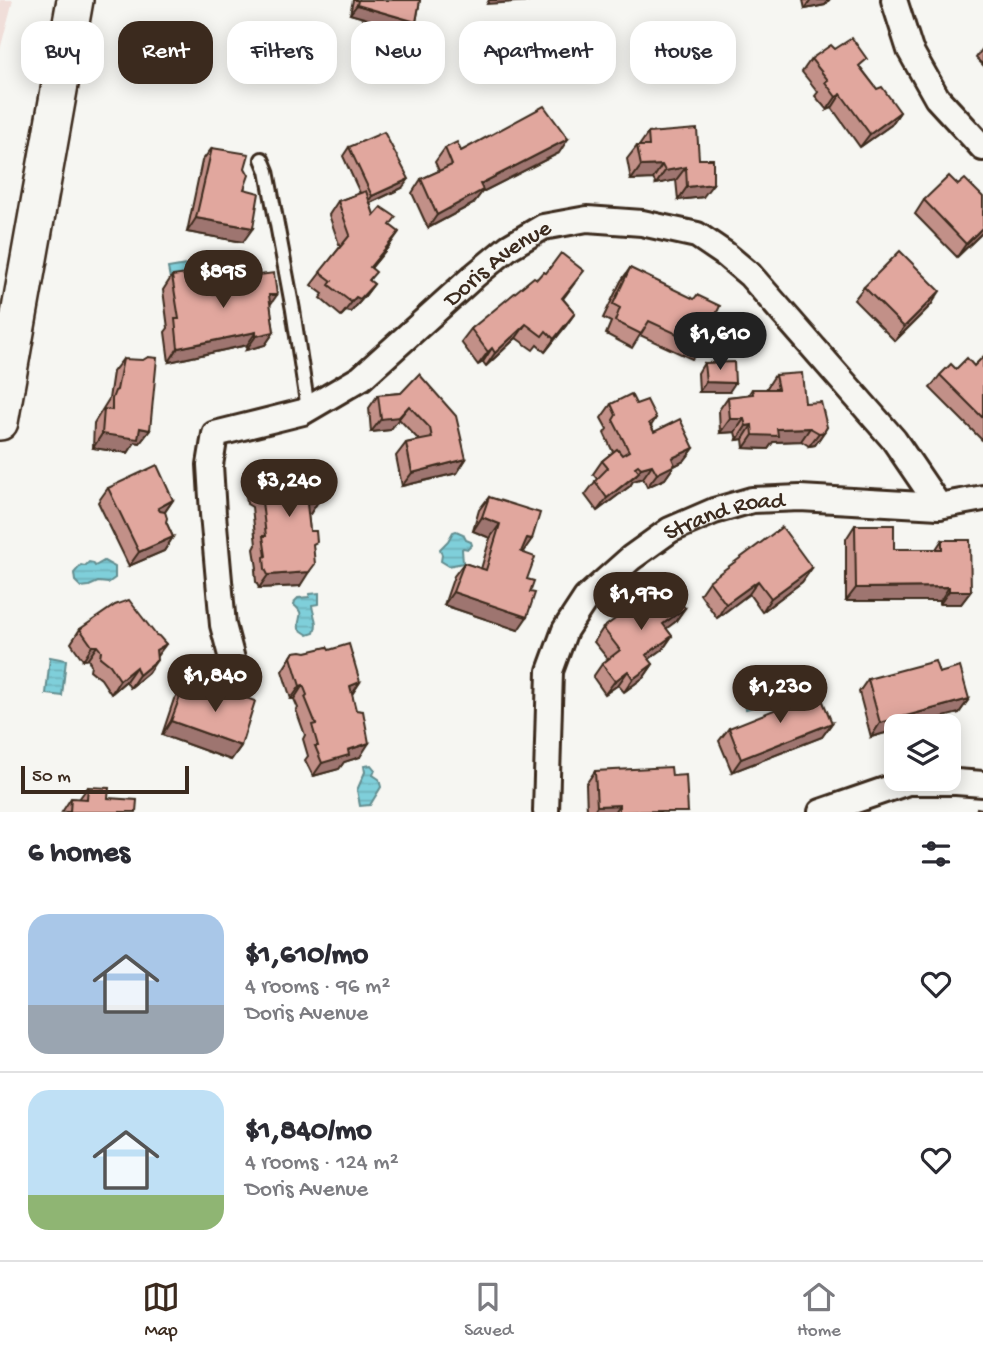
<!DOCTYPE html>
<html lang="en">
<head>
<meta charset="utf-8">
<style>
	:root { --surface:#fff; --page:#f2f2f3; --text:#2b2b33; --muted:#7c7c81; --line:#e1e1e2; --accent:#3b2a1e }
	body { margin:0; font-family:"Gochi Hand",sans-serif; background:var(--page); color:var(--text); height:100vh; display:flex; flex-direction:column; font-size:26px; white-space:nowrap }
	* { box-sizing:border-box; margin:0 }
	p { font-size:23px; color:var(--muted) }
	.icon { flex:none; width:38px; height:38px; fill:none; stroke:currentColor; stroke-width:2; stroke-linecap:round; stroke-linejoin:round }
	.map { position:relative; height:812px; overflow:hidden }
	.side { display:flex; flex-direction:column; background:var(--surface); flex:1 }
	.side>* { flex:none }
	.guide { position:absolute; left:21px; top:21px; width:942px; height:63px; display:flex; gap:14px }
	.controls { position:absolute; left:884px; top:714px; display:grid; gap:14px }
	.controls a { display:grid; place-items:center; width:77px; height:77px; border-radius:14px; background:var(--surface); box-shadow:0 4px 18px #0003; font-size:35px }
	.scale { position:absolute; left:21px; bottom:18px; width:168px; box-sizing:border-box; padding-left:7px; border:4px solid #3b2a1e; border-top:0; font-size:19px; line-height:24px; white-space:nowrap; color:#3b2a1e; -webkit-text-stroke:5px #f6f6f2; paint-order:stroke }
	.price { position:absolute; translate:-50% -60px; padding:0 16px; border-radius:24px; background:var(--accent); color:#fff; font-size:23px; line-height:46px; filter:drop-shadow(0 2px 4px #0008) }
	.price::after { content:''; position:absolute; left:50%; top:42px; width:21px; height:16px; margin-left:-10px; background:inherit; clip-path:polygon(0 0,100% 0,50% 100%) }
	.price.current { background:#222; color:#fff }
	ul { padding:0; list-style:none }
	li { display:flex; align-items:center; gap:21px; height:175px; padding:0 28px }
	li+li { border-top:2px solid var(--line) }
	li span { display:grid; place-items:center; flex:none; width:196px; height:140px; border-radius:21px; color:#555 }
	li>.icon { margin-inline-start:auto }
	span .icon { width:84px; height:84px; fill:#fffc; stroke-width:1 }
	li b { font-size:30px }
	h2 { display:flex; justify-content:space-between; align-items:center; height:84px; padding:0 28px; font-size:30px }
	.chip { padding:0 24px; border-radius:21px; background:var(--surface); box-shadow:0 4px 18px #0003; font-size:24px; line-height:63px }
	.chip.current { background:var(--accent); color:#fff }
	.tab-bar { display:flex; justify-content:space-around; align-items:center; height:98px; border-top:2px solid var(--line); background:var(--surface); font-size:19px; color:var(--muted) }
	.tab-bar a { display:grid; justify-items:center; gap:4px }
	.tab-bar .current { color:var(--accent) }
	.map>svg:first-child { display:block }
	.built { fill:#f0ded9 }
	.water { fill:url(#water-rules); stroke:#648d8f; stroke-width:2 }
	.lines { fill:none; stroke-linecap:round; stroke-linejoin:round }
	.lane-casing { stroke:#3b2a1e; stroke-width:18 }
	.street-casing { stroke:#3b2a1e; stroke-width:30 }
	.secondary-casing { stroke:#3b2a1e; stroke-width:40 }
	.lane { stroke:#f6f6f2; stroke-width:12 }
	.street { stroke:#f6f6f2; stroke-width:24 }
	.secondary { stroke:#f6f6f2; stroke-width:35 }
	.wall { fill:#c29088; stroke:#3b2a1e; stroke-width:2 }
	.shaded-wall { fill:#9e756f; stroke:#3b2a1e; stroke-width:2 }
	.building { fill:#e1a79e; stroke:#3b2a1e; stroke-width:2 }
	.labels { text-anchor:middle; stroke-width:7; stroke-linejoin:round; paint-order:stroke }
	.street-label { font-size:24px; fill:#3b2a1e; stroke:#f6f6f2 }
</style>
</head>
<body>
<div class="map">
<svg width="983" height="812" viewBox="0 0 983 812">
	<defs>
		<pattern id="water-rules" width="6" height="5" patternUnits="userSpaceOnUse" patternTransform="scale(1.75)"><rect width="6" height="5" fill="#7fcfda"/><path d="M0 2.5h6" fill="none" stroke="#6fb2bb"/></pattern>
	</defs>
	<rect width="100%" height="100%" fill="#f6f6f2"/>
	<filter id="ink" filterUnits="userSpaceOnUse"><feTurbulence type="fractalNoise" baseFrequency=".0143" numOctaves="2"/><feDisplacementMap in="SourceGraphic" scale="14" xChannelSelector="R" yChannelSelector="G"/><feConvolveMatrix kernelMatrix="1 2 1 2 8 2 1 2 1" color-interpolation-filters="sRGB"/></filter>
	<g filter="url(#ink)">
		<polygon class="built" points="0,0 13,0 0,50"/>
		<g class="water">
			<polygon points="208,261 210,265 218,264 220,273 212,274 212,279 171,284 168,268"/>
			<polygon points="456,531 463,534 466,540 471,542 472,545 468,549 463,548 462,549 463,563 449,566 441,561 442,555 440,549 448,541 453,532"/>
			<polygon points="104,561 115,567 115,578 108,583 98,582 89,586 81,587 75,581 74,573 81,565 85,566 89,562 93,563 95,566"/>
			<path d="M319 593V604L312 605C313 616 319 622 314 633L308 635 299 629C296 617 307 616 294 605L295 601 298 598 309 597 310 594Z"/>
			<polygon points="50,657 66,660 62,696 46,694"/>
			<polygon points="776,684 780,700 746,709 741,694"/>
			<polygon points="371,765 375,770 373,775 379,779 381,787 370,805 360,806 357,790 365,772 364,766"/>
		</g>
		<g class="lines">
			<g class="lane-casing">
				<polyline id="lane" points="262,159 267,171 293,310 308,409"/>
			</g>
			<g class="street-casing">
				<g id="street">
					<polyline points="894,0 910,50 937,98 983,148"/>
					<path id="s1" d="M233 676V663L223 625 213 514 210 465 215 434 303 412 361 378 474 276 509 247 543 227 587 219 642 223 697 235 725 254 750 275 894 440 939 506"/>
					<path id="s2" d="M546 812 550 671 565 630 586 598 631 558 670 530 714 511 752 500 800 498 939 506 983 498"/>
					<polyline points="821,812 908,782 956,782 983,784"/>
				</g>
			</g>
			<g class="secondary-casing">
				<polyline id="secondary" points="0,422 75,0"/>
			</g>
			<use href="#lane" class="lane"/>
			<use href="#street" class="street"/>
			<use href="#secondary" class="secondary"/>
		</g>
		<g class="wall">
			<polygon points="353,0 420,0 416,22 410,31 350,14"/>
			<polygon points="803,0 829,0 825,5 805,9"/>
			<polygon points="983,48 983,65 976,58"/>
			<polygon points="811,59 861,68 877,89 900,112 891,125 860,147 832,108 827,110 815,96 818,92 802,72"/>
			<polygon points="648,133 699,159 703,197 678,200 676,180 656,184 653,179 631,180 627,159 637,146 639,146"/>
			<polygon points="349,147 402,188 370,203 374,215 390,225 390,245 371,268 370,281 374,284 364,297 351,312 346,311 341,316 320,298 323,294 311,285 340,247 329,215 338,201 360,193 343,156"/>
			<polygon points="212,148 245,168 243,242 187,232 202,161"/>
			<polygon points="445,148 461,151 559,153 482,192 473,204 428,228 412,193 421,179 439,171 435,162"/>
			<polygon points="958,185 983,232 957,257 915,214 924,200"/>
			<polygon points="630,268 701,345 692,359 640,335 632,348 606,334 611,322 603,318 621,281"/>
			<polygon points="172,276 199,291 209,294 227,293 236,278 270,305 274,332 265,345 246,350 247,345 169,362 165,332 168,328 163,290"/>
			<polygon points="537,279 574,284 563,299 575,313 545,352 537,345 533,350 516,338 486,366 483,362 478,365 461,342 471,329"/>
			<polygon points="864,287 931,305 895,341 854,300"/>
			<polygon points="983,357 983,441 930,388 940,375 956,369 974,366"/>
			<polygon points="123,359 150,430 140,443 135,442 128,453 93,448 94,423 109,399 113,372"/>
			<polygon points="704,363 729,392 699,392 698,373"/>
			<polygon points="775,375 805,403 827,427 815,445 809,446 801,441 773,442 768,449 744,448 743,439 737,440 735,432 720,433 719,410 728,397 748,395 752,389 766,389"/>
			<polygon points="401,393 466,459 457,473 402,486 396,456 406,443 419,440 399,419 390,430 371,432 369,408 378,395"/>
			<polygon points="611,404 636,404 656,418 651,426 654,432 694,448 684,461 674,466 665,479 647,487 643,478 633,481 630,486 597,511 585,495 597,479 593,474 602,461 613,452 604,433 607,429 601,418"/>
			<polygon points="285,465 319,500 310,514 308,514 310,531 313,547 300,586 259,588 256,582 255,570 257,568 254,549 256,545 252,507 247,504 246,495 259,476 279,474"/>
			<polygon points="108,488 173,500 165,512 166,522 173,537 164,551 129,566 98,502"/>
			<polygon points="489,497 523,552 527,579 518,630 444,605 454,576 464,563 481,569 490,538 473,531 479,510"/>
			<polygon points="855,525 894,549 936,549 942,540 971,591 961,604 940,604 940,601 846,601 846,539"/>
			<polygon points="812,568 802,582 762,612 749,594 717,618 700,594 709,581"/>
			<polygon points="685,608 675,622 666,628 672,636 663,649 649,659 653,664 644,677 624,692 618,685 605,694 593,677 602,664 608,659 594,642 603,628"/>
			<polygon points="80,629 156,635 166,644 157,656 148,673 130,688 126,681 111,694 101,679 90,670 91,665 88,659 83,660 71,643"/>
			<polygon points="329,650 360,682 352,694 360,757 344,762 339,769 313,776 305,760 308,756 303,739 305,735 296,710 298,708 294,699 291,699 282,671 294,652 306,652"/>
			<polygon points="939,673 969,699 959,713 896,726 896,730 871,737 859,692 868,679"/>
			<polygon points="184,686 212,697 218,688 241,746 231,760 162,735 174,699"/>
			<polygon points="832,723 822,737 732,772 719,741 729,728"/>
			<polygon points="595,771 672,776 688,812 587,812 586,784"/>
			<polygon points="88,787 108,798 136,812 62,812 71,798 79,799"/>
		</g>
		<g class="shaded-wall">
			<polygon points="489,0 532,0 531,1 487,4"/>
			<polygon points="811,0 829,0 825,5 805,9"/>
			<polygon points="357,5 416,22 410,31 350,14"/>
			<polygon points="841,94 832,108 827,110 836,97"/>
			<polygon points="900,112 891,125 860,147 870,134"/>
			<polygon points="568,139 559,153 482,192 473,204 428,228 437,215 480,184"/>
			<polygon points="662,165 653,179 631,180 641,166"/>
			<polygon points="686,167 676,180 656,184 665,171"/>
			<polygon points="409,179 402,188 366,205 372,196"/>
			<polygon points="713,184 703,197 678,200 687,187"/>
			<polygon points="196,218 253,228 243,242 187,232"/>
			<polygon points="983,227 983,232 957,257 966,244"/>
			<polygon points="399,232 390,245 361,280 370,267"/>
			<polygon points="374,284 364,297 351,312 346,311 341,316 356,297"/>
			<polygon points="940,291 931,305 895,341 904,327"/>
			<polygon points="269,295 277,295 268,308"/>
			<polygon points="575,313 566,326 545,352 554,339"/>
			<polygon points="526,324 516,338 486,366 495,353"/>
			<polygon points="256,332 247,345 169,362 178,348"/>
			<polygon points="274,332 265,345 246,350 256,336"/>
			<polygon points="492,348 483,362 478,365 488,352"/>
			<polygon points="706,382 735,383 729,392 699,392"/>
			<polygon points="409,406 390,430 371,432 381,419"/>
			<polygon points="730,419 744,419 735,432 720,433"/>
			<polygon points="752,425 743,439 737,440 746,426"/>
			<polygon points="140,428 150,430 140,443 135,442 128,453 93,448 102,434"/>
			<polygon points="810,428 801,441 773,442 768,449 744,448 753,435 777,429"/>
			<polygon points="824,432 815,445 809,446 819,433"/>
			<polygon points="694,448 684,461 674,466 665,479 647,487 657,474 672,458"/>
			<polygon points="466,459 457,473 402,486 412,473"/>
			<polygon points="652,465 643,478 633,481 630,486 597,511 607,498 636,475 641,468"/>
			<polygon points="173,500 164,513 148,521 158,508"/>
			<polygon points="319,500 310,514 297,517 307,504"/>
			<polygon points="482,517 500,524 490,538 473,531"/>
			<polygon points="173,537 164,551 129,566 139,552"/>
			<polygon points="527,538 532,539 523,552 518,551"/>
			<polygon points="812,568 802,582 762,612 771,598"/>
			<polygon points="309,572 300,586 259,588 268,575"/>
			<polygon points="758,581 749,594 717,618 726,604"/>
			<polygon points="949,587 940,601 846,601 856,588"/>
			<polygon points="949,591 971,591 961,604 940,604"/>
			<polygon points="453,592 527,617 518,630 444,605"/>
			<polygon points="685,608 675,622 654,638 663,624"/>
			<polygon points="672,636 663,649 637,668 646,655"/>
			<polygon points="166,644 156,657 156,650"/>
			<polygon points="92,646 97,646 88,659 83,660"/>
			<polygon points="157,660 148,673 130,688 139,675"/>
			<polygon points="653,664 644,677 624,692 633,679"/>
			<polygon points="136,667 126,681 111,694 120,680"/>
			<polygon points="628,671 618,685 605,694 615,681"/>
			<polygon points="360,682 351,696 350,686"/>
			<polygon points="303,685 294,699 291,699 300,686"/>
			<polygon points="969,699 959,713 910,726 896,726 896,730 871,737 880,723"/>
			<polygon points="171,721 241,746 231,760 162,735"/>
			<polygon points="832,723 822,737 732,772 741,759"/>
			<polygon points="369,743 360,757 344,762 339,769 313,776 322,763 348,750"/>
			<polygon points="619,805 614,812 593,812 597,806"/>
		</g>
		<g class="building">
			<polygon points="358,0 420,0 416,22 357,5"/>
			<polygon points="852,38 867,59 859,66 877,89 882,87 900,112 870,134 841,94 836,97 825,82 828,80 811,59 831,45 835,49"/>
			<polygon points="544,106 568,139 480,184 483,190 437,215 421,179 452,165 445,148 457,142 461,151"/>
			<polygon points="697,129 699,159 713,159 713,184 687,187 686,167 665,171 662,165 641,166 637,146 649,146 648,133"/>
			<polygon points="384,132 409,179 372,196 349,147"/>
			<polygon points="212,148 249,154 245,168 249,175 244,189 259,193 253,228 196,218"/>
			<polygon points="949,176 958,185 965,179 983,197 983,227 966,244 924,200"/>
			<polygon points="366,191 374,215 381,207 396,217 390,225 399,232 370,267 376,272 369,280 374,284 360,299 356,297 351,302 329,285 332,281 320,272 350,235 338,201"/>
			<polygon points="900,251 940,291 904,327 864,287"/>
			<polygon points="561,253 584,271 562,298 575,313 554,339 546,331 542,336 526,324 495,353 492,348 488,352 471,329 534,277 537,279 543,272 546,273"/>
			<polygon points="630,268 694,299 697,295 720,306 701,345 649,321 641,334 615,321 620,308 613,304"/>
			<polygon points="194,273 199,291 209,289 209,294 236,292 236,278 274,273 277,295 269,295 274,332 256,336 256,332 178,348 175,319 179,319 172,276"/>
			<polygon points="148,357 157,358 150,430 140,428 138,439 102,434 104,409 112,410 112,399 115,391 117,390 123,359 143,360"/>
			<polygon points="983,357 983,418 940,375 951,364 956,369 967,358 974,366"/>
			<polygon points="734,362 735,383 706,382 704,363"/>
			<polygon points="802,373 805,403 821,402 827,427 824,432 819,433 810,428 777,429 778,436 753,435 752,425 746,426 744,419 730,419 728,397 753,394 752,389 778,389 775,375"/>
			<polygon points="419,374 456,416 466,459 412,473 406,443 432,438 430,428 409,406 399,417 381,419 378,395 401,393"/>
			<polygon points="631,394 636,404 647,400 656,418 649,423 654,432 680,419 694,448 672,458 675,465 657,474 652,465 641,468 638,465 635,467 639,472 607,498 595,481 608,468 602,461 617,449 622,455 629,451 613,420 616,415 611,404"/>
			<polygon points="313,463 319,500 307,504 310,531 316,531 317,542 313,544 315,564 309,572 268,575 265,569 264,557 266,556 263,536 266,536 261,493 257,490 255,482 259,476 286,474 285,465"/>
			<polygon points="157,465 173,500 158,508 160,511 165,512 167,518 166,522 173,537 139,552 108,488"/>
			<polygon points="489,497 540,513 532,539 527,538 521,552 535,557 527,579 534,581 530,592 535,593 527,617 453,592 464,563 486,570 500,524 482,517"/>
			<polygon points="855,525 894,525 894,549 942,549 942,540 970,540 971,591 949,591 949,587 856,588"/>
			<polygon points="782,527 812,568 771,598 758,581 726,604 709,581"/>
			<polygon points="665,582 685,608 663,624 672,636 646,655 653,664 633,679 628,671 615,681 602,664 620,650 603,628"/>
			<polygon points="129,600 156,635 159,636 166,644 156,650 157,660 139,675 136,667 120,680 110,665 100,657 101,651 97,646 92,646 80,629 115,605"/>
			<polygon points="349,644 360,682 350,686 356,710 363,711 369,743 348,750 349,755 322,763 315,746 318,746 312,725 316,724 305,697 307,695 303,685 300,686 291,657 294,652 301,651 306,652 327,647 329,650"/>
			<polygon points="935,661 939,673 960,667 969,699 880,723 868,679"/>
			<polygon points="184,686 198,691 203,688 210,691 212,698 215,699 218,688 255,701 241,746 171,721"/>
			<polygon points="819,692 832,723 741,759 729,728"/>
			<polygon points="671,767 672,776 686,775 688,812 660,812 660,811 619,812 619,805 597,806 595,771"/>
			<polygon points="88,787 109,788 108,798 137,800 136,812 70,812 71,798 87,799"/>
			<polygon points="977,808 983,809 983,812 976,812"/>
		</g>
	</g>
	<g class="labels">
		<g class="street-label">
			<text dy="8" stroke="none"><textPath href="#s1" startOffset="581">Doris Avenue</textPath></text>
			<text dy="8" stroke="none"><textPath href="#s2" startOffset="388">Strand Road</textPath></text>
		</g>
	</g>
</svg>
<div class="controls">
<a><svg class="icon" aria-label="layers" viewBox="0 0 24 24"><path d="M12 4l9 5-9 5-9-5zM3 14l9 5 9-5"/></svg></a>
</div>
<div class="scale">50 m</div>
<b class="price" style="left:223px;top:310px">$895</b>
<b class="price current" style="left:720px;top:372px">$1,610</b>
<b class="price" style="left:289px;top:519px">$3,240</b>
<b class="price" style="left:641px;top:632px">$1,970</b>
<b class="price" style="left:215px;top:714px">$1,840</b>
<b class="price" style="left:780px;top:725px">$1,230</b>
<div class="guide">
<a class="chip">Buy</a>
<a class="chip current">Rent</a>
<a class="chip">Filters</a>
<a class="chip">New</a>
<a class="chip">Apartment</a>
<a class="chip">House</a>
</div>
</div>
<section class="side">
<h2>6 homes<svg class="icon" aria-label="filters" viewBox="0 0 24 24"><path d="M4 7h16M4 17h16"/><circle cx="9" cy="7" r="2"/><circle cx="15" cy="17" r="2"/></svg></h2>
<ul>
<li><span style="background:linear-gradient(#a9c7e8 65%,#9aa5b1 0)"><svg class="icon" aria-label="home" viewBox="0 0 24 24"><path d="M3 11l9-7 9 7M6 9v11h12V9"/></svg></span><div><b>$1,610/mo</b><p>4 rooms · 96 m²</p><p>Doris Avenue</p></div><svg class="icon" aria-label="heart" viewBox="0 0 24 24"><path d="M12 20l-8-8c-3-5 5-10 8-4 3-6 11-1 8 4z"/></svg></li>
<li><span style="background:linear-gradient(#bfe0f5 75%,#8fb573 0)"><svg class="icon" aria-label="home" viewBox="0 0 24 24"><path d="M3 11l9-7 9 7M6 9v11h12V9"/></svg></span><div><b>$1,840/mo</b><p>4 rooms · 124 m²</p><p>Doris Avenue</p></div><svg class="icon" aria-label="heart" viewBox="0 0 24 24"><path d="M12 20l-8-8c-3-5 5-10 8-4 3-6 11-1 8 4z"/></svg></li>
</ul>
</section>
<nav class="tab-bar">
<a class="current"><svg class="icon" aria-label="map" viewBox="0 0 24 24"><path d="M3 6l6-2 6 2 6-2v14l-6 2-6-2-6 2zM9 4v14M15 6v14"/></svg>Map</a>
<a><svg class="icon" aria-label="saved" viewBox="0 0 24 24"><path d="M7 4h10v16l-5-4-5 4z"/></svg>Saved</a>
<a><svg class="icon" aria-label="home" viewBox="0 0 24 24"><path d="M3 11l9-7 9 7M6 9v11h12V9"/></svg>Home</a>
</nav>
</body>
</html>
